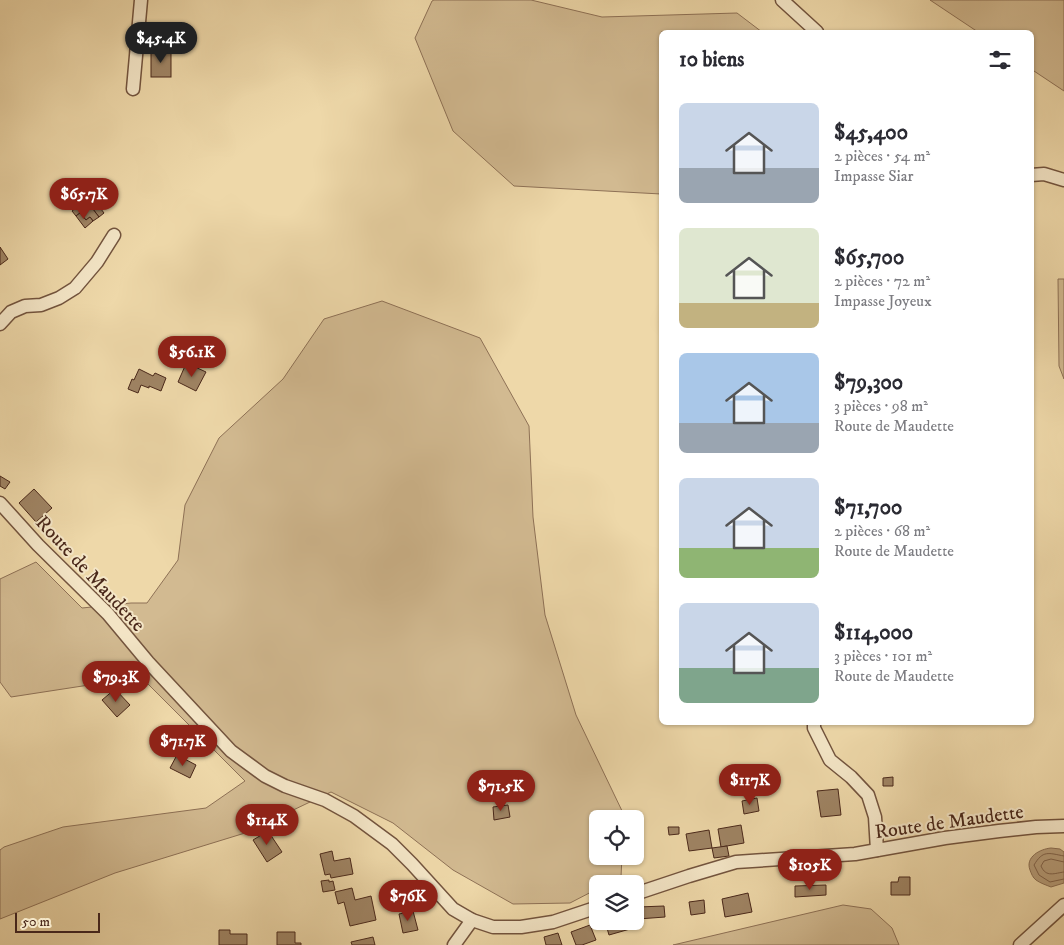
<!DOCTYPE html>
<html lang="fr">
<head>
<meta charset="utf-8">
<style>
	:root { --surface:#fff; --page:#f2f2f3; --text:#2b2b33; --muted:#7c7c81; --accent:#8f2418 }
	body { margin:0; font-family:"IM FELL DW Pica",serif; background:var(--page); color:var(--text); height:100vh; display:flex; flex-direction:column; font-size:19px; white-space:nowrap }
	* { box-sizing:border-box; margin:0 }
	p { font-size:16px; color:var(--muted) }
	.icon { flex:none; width:28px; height:28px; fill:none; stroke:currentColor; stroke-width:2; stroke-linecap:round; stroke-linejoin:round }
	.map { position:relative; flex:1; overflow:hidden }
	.drawer { position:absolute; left:659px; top:30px; width:375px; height:695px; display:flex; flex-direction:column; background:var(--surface); border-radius:8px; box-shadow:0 1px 4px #0004 }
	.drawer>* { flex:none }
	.tools { position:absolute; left:589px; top:810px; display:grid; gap:10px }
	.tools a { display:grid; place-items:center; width:55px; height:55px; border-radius:8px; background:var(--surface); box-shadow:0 1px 4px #0004; font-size:25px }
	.scale { position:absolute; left:15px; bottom:12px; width:85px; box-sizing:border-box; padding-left:5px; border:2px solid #4a281a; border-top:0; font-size:14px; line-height:18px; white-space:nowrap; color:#4a281a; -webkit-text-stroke:4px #f4e6c7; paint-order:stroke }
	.price { position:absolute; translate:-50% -42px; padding:0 11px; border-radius:18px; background:var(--accent); color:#fff; font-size:16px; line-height:32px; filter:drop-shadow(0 1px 2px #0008) }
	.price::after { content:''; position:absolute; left:50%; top:30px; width:15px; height:11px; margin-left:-8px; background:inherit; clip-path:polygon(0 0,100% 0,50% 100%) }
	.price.on { background:#222; color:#fff }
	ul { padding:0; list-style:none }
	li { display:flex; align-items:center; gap:15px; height:125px; padding:0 20px }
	li span { display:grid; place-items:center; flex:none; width:140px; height:100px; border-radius:8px; color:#555 }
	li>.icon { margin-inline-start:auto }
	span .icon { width:60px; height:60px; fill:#fffc; stroke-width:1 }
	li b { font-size:21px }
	h2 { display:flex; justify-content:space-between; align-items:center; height:60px; padding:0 20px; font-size:21px }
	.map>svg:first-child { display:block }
	.green { fill:#d2ba91; stroke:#8e7156 }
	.water { fill:#b69c78; stroke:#8b6e52 }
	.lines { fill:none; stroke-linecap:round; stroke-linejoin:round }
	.shore { stroke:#806249; stroke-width:1 }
	.building { fill:#9f8464; stroke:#4a281a }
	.minor-casing { stroke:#73543e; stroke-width:15 }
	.minor { stroke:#f4e6c7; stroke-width:12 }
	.labels { text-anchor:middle; stroke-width:4; stroke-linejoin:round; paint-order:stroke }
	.street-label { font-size:20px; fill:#4a281a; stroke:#f4e6c7 }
</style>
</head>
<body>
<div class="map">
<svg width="1064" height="945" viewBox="0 0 1064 945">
	<rect width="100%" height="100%" fill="#eed8a9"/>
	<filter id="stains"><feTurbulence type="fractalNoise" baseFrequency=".004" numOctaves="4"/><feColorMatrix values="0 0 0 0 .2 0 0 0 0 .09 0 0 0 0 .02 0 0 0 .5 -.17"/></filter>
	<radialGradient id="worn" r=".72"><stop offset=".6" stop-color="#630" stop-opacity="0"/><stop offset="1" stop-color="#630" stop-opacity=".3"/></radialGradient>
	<g class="green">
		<polygon points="434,0 531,0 602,17 737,13 762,32 661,32 661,194 514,186 453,131 415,38 432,1"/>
		<polygon points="930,0 1064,0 1064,91 1031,69 1031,32 978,32"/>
		<polygon points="1058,279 1064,279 1064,379 1059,366"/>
		<polygon points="382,301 480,338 529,426 533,517 545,615 576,715 624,815 624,819 598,819 598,856 622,856 621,877 608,884 598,884 597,889 570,903 513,904 453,870 393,823 331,792 245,833 115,873 0,919 0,850 4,847 63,827 206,808 245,781 141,677 11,697 0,682 0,579 36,562 82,608 131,603 147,603 178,560 185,505 219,438 283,379 324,319"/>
		<polygon points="843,905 871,909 892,928 899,945 673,945"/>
	</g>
	<path class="water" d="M1051 848 1060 849 1064 852V883L1051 887C1046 885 1040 883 1036 880 1033 878 1031 873 1030 870 1025 857 1040 849 1051 848Z"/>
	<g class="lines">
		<g class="shore">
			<path d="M1064 856C1048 853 1043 850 1034 865L1039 875 1050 882 1064 879"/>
			<path d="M1064 862 1051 859 1044 861 1041 866C1046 878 1055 873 1064 872"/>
		</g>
	</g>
	<g class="building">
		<rect x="151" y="51" width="20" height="26"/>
		<polygon points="91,196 104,213 99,217 86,200"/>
		<polygon points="86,200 99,217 93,221 90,217 86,220 80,213 76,216 72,211"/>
		<polygon points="80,213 86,220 90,217 93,221 85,228 76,216"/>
		<polygon points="0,247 8,259 0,265"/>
		<polygon points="185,366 192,369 193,366 206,372 196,391 178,382"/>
		<polygon points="139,369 153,376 155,373 166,378 161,391 149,386 149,388 141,385 138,393 128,389 132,379 134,380"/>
		<polygon points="0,476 10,482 5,489 0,486"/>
		<polygon points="34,489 52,508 36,522 19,503"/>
		<polygon points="115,689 130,705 117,717 102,700"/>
		<polygon points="177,755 196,765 190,778 170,768"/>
		<polygon points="893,777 893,786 883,786 883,778"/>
		<polygon points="754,785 755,794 745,796 744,787"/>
		<polygon points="838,789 841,815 821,817 817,791"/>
		<polygon points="757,798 759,811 744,814 742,801"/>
		<polygon points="508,805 510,817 494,820 493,807"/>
		<polygon points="741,825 744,843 721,847 718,829"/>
		<polygon points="668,827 679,827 679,834 669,835"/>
		<polygon points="709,830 712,848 689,851 686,834"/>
		<polygon points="268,831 282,852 267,862 253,840"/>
		<polygon points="727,846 729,856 714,858 712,848"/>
		<polygon points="332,851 334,861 350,858 353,874 331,878 330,874 325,875 320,854"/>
		<polygon points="899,877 910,877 910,895 891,895 891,882 898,882"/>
		<polygon points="329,880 329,882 333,881 335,890 323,892 321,881"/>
		<polygon points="826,885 826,895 795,897 795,886"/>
		<polygon points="352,888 355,900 371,896 376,920 350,926 344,902 338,904 335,892"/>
		<polygon points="748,893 752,912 725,917 722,899"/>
		<polygon points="704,900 705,913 691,915 689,902"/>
		<polygon points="664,906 665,917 638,919 638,907"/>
		<polygon points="413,911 418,930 403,933 399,914"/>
		<polygon points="605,921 628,921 630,929 609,935"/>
		<polygon points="590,925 596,940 582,945 576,945 571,932"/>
		<polygon points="219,930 230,930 230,934 247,934 247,945 219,945"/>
		<polygon points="277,932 295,932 295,943 301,943 301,945 277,945"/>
		<polygon points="558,933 562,945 546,945 544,937"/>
		<polygon points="373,937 375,945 352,945 351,942"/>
	</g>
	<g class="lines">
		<g class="minor-casing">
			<g id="minor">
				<polyline points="782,0 817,32"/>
				<polyline points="133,89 141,0"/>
				<polyline points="1031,175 1044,174 1064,180"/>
				<polyline points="0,324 11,312 25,306 41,305 59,298 75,288 97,262 114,235"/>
				<polyline points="0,503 38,545 108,614 148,662 231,751 265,776 285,786 325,800 354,816 392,844 412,864 453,909 472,920 493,927 521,927 553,922 598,907"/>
				<polyline points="814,722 814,728 830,760 851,777 868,795 875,817 877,850"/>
				<polyline points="635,894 689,876 736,862 855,854 945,838 999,831 1036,827 1064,826"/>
				<polyline points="454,945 472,920"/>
				<polyline points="1020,945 1064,905"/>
			</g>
		</g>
		<use href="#minor" class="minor"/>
	</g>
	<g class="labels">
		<g class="street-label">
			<text transform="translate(91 573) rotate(47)" y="7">Route de Maudette</text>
			<text transform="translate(949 821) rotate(-8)" y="7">Route de Maudette</text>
		</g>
	</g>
	<rect width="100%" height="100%" filter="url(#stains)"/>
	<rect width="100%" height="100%" fill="url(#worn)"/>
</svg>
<div class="tools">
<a><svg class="icon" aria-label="locate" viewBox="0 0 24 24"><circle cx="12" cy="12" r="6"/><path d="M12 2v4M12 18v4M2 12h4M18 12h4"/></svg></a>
<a><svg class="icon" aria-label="layers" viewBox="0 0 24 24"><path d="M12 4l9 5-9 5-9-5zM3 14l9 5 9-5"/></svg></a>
</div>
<div class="scale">50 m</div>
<b class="price on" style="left:161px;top:64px">$45.4K</b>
<b class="price" style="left:84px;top:220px">$65.7K</b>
<b class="price" style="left:192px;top:378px">$56.1K</b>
<b class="price" style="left:116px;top:703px">$79.3K</b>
<b class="price" style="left:183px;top:767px">$71.7K</b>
<b class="price" style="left:750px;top:806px">$117K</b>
<b class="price" style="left:501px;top:812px">$71.5K</b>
<b class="price" style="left:267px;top:846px">$114K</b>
<b class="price" style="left:810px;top:891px">$105K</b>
<b class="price" style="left:408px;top:922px">$76K</b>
<section class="drawer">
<h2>10 biens<svg class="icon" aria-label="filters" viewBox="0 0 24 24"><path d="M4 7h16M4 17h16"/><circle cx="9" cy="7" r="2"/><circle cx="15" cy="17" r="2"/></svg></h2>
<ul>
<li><span style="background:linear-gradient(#c9d6e8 65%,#9aa5b1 0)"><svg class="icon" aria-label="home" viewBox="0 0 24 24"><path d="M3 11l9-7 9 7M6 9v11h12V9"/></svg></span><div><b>$45,400</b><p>2 pièces · 54 m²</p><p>Impasse Siar</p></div></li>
<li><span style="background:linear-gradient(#dfe7d0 75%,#c2b280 0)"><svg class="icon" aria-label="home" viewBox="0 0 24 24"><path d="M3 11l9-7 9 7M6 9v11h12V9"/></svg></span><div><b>$65,700</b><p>2 pièces · 72 m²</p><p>Impasse Joyeux</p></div></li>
<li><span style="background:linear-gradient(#a9c7e8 70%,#9aa5b1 0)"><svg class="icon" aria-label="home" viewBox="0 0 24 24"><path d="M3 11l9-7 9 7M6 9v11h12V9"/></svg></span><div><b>$79,300</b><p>3 pièces · 98 m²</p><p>Route de Maudette</p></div></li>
<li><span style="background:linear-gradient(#c9d6e8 70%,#8fb573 0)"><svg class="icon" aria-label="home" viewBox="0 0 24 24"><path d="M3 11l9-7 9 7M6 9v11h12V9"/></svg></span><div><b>$71,700</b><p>2 pièces · 68 m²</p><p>Route de Maudette</p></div></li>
<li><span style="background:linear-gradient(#c9d6e8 65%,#7fa58c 0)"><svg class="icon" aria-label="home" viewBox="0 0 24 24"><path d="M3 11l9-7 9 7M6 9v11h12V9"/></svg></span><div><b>$114,000</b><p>3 pièces · 101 m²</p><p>Route de Maudette</p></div></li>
</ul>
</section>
</div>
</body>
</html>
